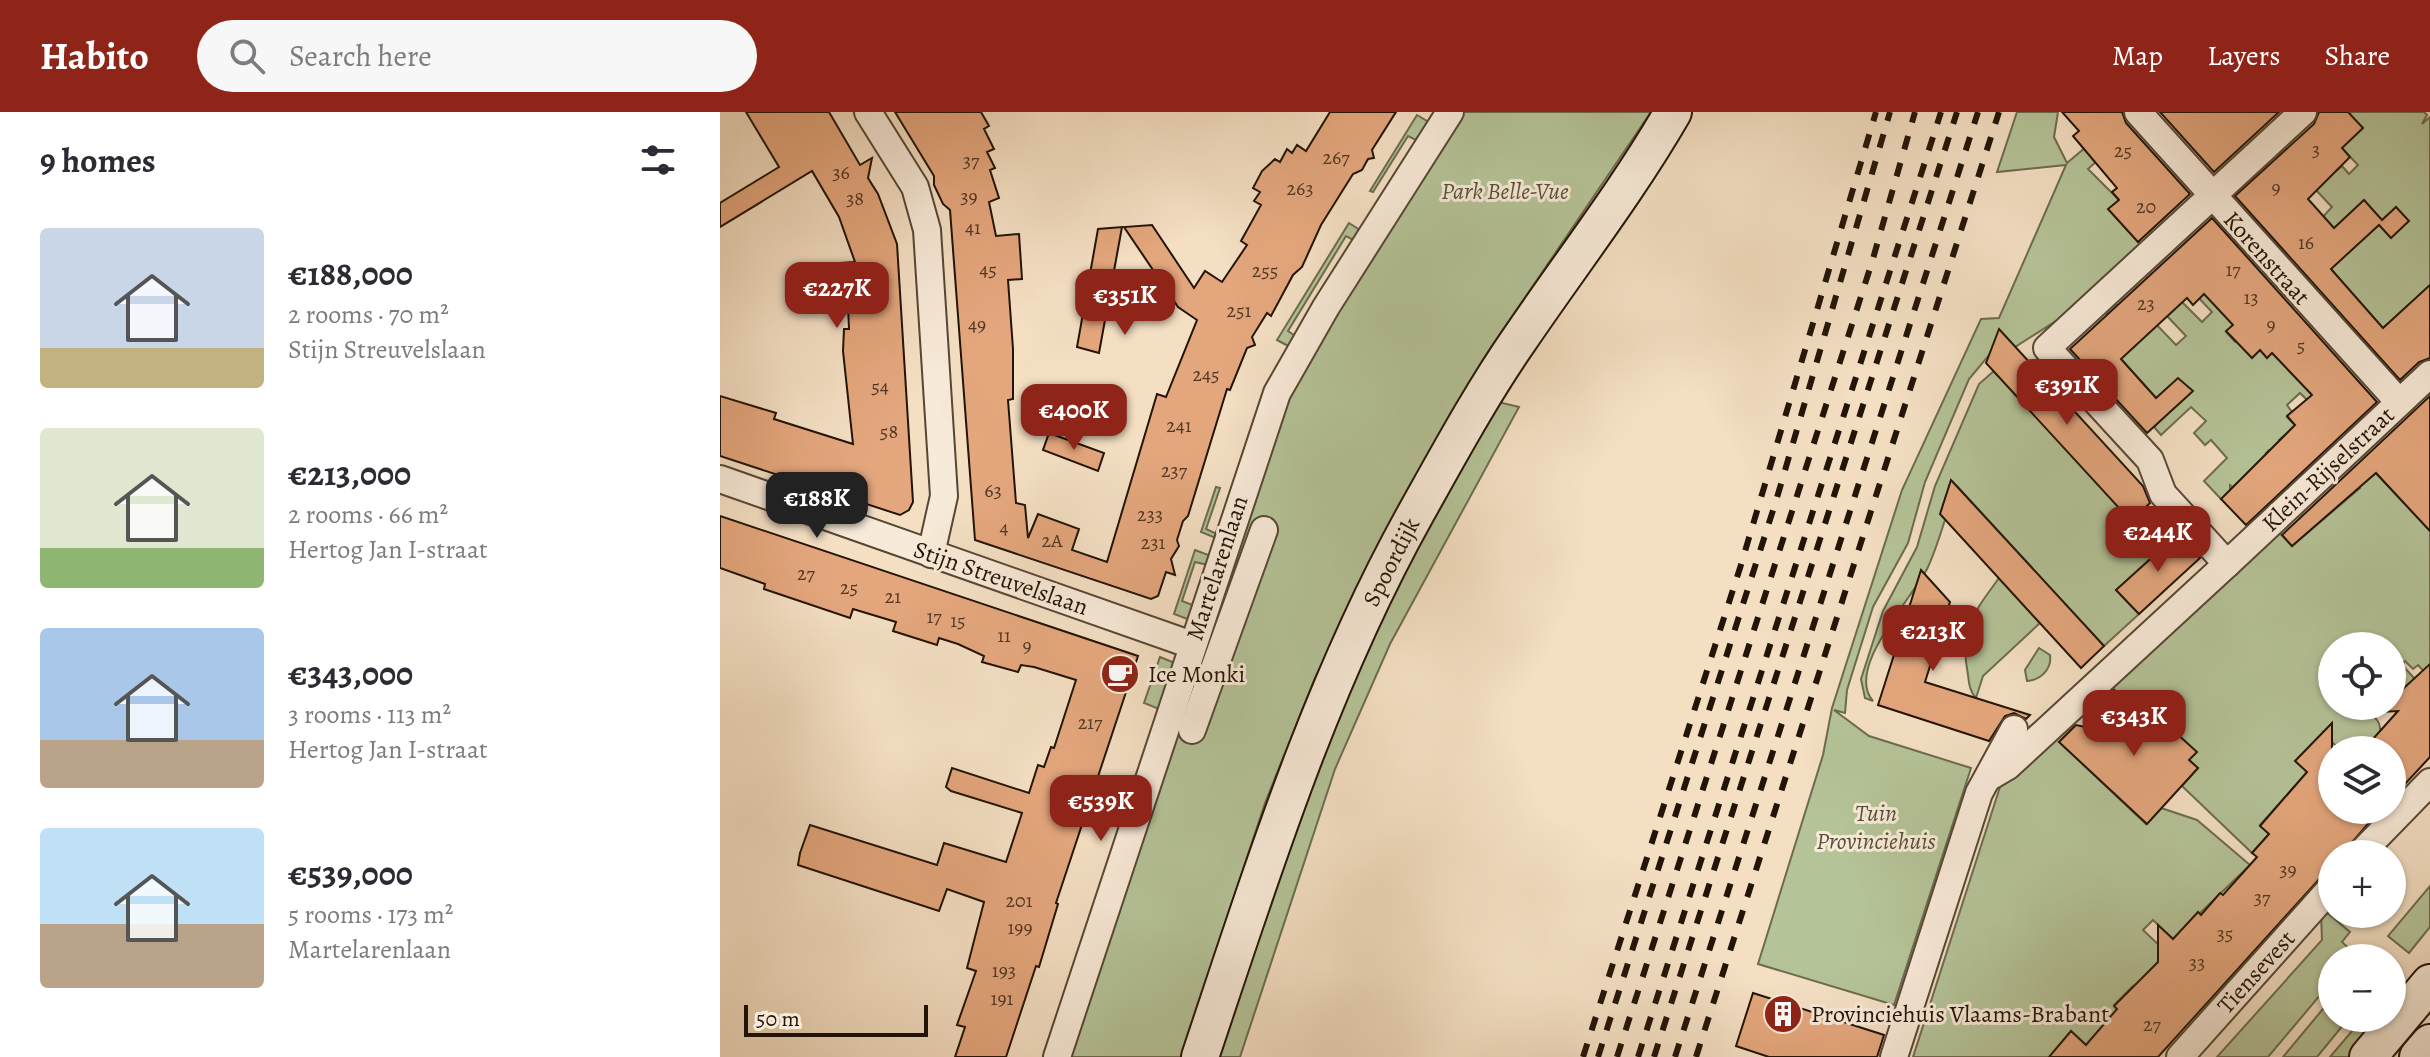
<!DOCTYPE html>
<html lang="en">
<head>
<meta charset="utf-8">
<style>
	:root { --surface:#fff; --page:#f7f7f7; --text:#2b2b33; --muted:#7c7c81; --accent:#8f2418 }
	body { margin:0; font-family:Alegreya,serif; background:var(--page); color:var(--text); height:100vh; display:flex; flex-direction:column; font-size:30px; white-space:nowrap }
	* { box-sizing:border-box; margin:0 }
	p { font-size:26px; color:var(--muted) }
	.icon { flex:none; width:44px; height:44px; fill:none; stroke:currentColor; stroke-width:2; stroke-linecap:round; stroke-linejoin:round }
	.map { position:relative; flex:1; overflow:hidden }
	.details { display:flex; flex-direction:column; background:var(--surface); width:720px }
	.details>* { flex:none }
	.buttons { position:absolute; left:1598px; top:520px; display:grid; gap:16px }
	.buttons a { display:grid; place-items:center; width:88px; height:88px; border-radius:50%; background:var(--surface); box-shadow:0 2px 6px #0004; font-size:40px }
	.scale { position:absolute; left:24px; bottom:20px; width:184px; box-sizing:border-box; padding-left:8px; border:4px solid #221406; border-top:0; font-size:22px; line-height:28px; white-space:nowrap; color:#221406; -webkit-text-stroke:6px #f8ead8; paint-order:stroke }
	.price { position:absolute; translate:-50% -68px; padding:0 18px; border-radius:16px; background:var(--accent); color:#fff; font-size:26px; line-height:52px; filter:drop-shadow(0 2px 4px #0008) }
	.price::after { content:''; position:absolute; left:50%; top:48px; width:24px; height:18px; margin-left:-12px; background:inherit; clip-path:polygon(0 0,100% 0,50% 100%) }
	.price.active { background:#222; color:#fff }
	ul { padding:0; list-style:none }
	li { display:flex; align-items:center; gap:24px; height:200px; padding:0 40px }
	li span { display:grid; place-items:center; flex:none; width:224px; height:160px; border-radius:8px; color:#555 }
	li>.icon { margin-inline-start:auto }
	span .icon { width:96px; height:96px; fill:#fffc; stroke-width:1 }
	li b { font-size:34px }
	h2 { display:flex; justify-content:space-between; align-items:center; height:96px; padding:0 40px; font-size:34px }
	header { display:flex; align-items:center; gap:48px; box-sizing:border-box; height:112px; padding:0 40px; background:var(--accent); color:#fff }
	header strong { font-size:38px }
	nav { display:flex; gap:44px; margin-inline-start:auto; font-size:28px }
	.search { width:560px; height:72px; background:var(--page); display:flex; align-items:center; gap:20px; box-sizing:border-box; padding:0 28px; border-radius:44px; color:var(--muted); font-size:30px }
	main { display:flex; flex:1; min-height:0 }
	.map>svg:first-child { display:block }
	.green { fill:#b5c398; stroke:#6c6c4f; stroke-width:2 }
	.building { fill:#e4a67d; stroke:#221406; stroke-width:2 }
	.lines { fill:none; stroke-linecap:round; stroke-linejoin:round }
	.street-casing { stroke:#564735; stroke-width:30 }
	.secondary-casing { stroke:#221406; stroke-width:40 }
	.street { stroke:#f8ead8; stroke-width:26 }
	.secondary { stroke:#f8ead8; stroke-width:36 }
	.rail { stroke:#221406; stroke-width:6; stroke-dasharray:14 14; stroke-linecap:butt }
	.labels { text-anchor:middle; stroke-width:6; stroke-linejoin:round; paint-order:stroke }
	.number-label { font-size:20px; fill:#523824 }
	.park-label { font-size:24px; font-style:italic; fill:#555139; stroke:#f8ead8 }
	.street-label { font-size:24px; fill:#221406; stroke:#f8ead8 }
	.poi-label { font-size:24px; fill:#221406; stroke:#f8ead8; text-anchor:start }
</style>
</head>
<body>
<header>
<strong>Habito</strong>
<div class="search"><svg class="icon" aria-label="search" viewBox="0 0 24 24"><circle cx="10" cy="10" r="6"/><path d="M15 15l6 6"/></svg>Search here</div>
<nav><a>Map</a><a>Layers</a><a>Share</a></nav>
</header>
<main>
<section class="details">
<h2>9 homes<svg class="icon" aria-label="filters" viewBox="0 0 24 24"><path d="M4 7h16M4 17h16"/><circle cx="9" cy="7" r="2"/><circle cx="15" cy="17" r="2"/></svg></h2>
<ul>
<li><span style="background:linear-gradient(#c9d6e8 75%,#c2b280 0)"><svg class="icon" aria-label="home" viewBox="0 0 24 24"><path d="M3 11l9-7 9 7M6 9v11h12V9"/></svg></span><div><b>€188,000</b><p>2 rooms · 70 m²</p><p>Stijn Streuvelslaan</p></div></li>
<li><span style="background:linear-gradient(#dfe7d0 75%,#8fb573 0)"><svg class="icon" aria-label="home" viewBox="0 0 24 24"><path d="M3 11l9-7 9 7M6 9v11h12V9"/></svg></span><div><b>€213,000</b><p>2 rooms · 66 m²</p><p>Hertog Jan I-straat</p></div></li>
<li><span style="background:linear-gradient(#a9c7e8 70%,#b9a48a 0)"><svg class="icon" aria-label="home" viewBox="0 0 24 24"><path d="M3 11l9-7 9 7M6 9v11h12V9"/></svg></span><div><b>€343,000</b><p>3 rooms · 113 m²</p><p>Hertog Jan I-straat</p></div></li>
<li><span style="background:linear-gradient(#bfe0f5 60%,#b9a48a 0)"><svg class="icon" aria-label="home" viewBox="0 0 24 24"><path d="M3 11l9-7 9 7M6 9v11h12V9"/></svg></span><div><b>€539,000</b><p>5 rooms · 173 m²</p><p>Martelarenlaan</p></div></li>
</ul>
</section>
<div class="map">
<svg width="1710" height="945" viewBox="0 0 1710 945">
	<rect width="100%" height="100%" fill="#f4dfc3"/>
	<filter id="stains"><feTurbulence type="fractalNoise" baseFrequency=".0025" numOctaves="4"/><feColorMatrix values="0 0 0 0 .2 0 0 0 0 .09 0 0 0 0 .02 0 0 0 .5 -.17"/></filter>
	<radialGradient id="worn" r=".72"><stop offset=".6" stop-color="#630" stop-opacity="0"/><stop offset="1" stop-color="#630" stop-opacity=".3"/></radialGradient>
	<g class="green">
		<polygon points="742,0 931,0 768,240 677,397 595,566 545,691 461,945 346,945 560,300 579,260"/>
		<polygon points="1297,0 1338,0 1334,25 1347,51 1366,35 1378,48 1368,57 1399,88 1389,97 1425,137 1369,188 1295,235 1270,242 1249,267 1205,370 1188,431 1153,495 1127,578 1125,601 1114,598 1149,624 1251,656 1174,893 1038,852 1103,643 1112,596 1182,378 1261,207 1279,206 1346,53 1277,60"/>
		<polygon points="1632,0 1704,0 1707,3 1702,12 1710,5 1710,173 1661,218 1611,157 1609,138 1599,109 1612,95 1595,77 1622,54 1629,62 1638,53 1617,31 1628,30 1643,16 1629,2"/>
		<polygon points="697,3 712,12 700,30 688,24 653,80 650,79"/>
		<polygon points="629,111 643,120 637,130 626,124 568,219 577,225 572,236 557,228"/>
		<polygon points="1492,168 1513,213 1506,220 1515,230 1520,226 1532,245 1540,238 1547,246 1553,239 1607,278 1590,291 1580,281 1567,293 1572,300 1567,305 1576,314 1559,328 1563,334 1554,342 1549,338 1546,341 1549,345 1513,375 1510,373 1510,379 1501,387 1484,369 1507,346 1491,328 1485,333 1474,321 1486,309 1471,295 1441,323 1434,315 1449,300 1401,247 1401,218 1385,200 1394,190 1424,224 1437,213 1456,233 1466,224 1446,203 1461,189 1482,210 1492,200 1476,183"/>
		<path d="M1274 259 1439 439 1396 478 1419 502 1384 534 1237 374C1226 400 1220 429 1208 455 1194 485 1124 556 1153 589L1145 586 1141 567 1163 499 1197 435 1215 374 1259 272Z"/>
		<polygon points="781,286 782,291 799,295 670,532 615,657 520,945 498,945 615,606 683,461"/>
		<path d="M1652 357 1710 419V566L1698 553 1693 557 1685 549 1682 553 1695 567 1672 587V534H1612V594C1626 594 1662 598 1660 619 1660 625 1655 633 1653 638H1620L1603 621 1613 709 1574 675 1540 713 1549 722 1532 741 1462 674 1478 656 1388 572 1556 417 1572 434 1640 376 1637 372Z"/>
		<polygon points="496,375 500,376 486,417 499,423 498,427 481,420"/>
		<polygon points="475,438 491,444 488,453 475,450 462,489 475,494 470,508 454,502"/>
		<path d="M1279 466 1320 511 1263 564 1256 586C1250 580 1249 572 1248 563 1239 517 1253 502 1279 466Z"/>
		<path d="M1319 536 1330 543C1332 557 1321 568 1307 569L1305 558Z"/>
		<polygon points="440,545 455,551 439,597 424,591"/>
		<polygon points="1348,610 1354,615 1339,630 1426,712 1441,696 1477,708 1530,753 1453,827 1433,808 1423,818 1443,837 1438,843 1439,849 1419,880 1413,874 1394,893 1403,905 1388,922 1381,916 1366,933 1351,919 1336,937 1344,945 1193,945 1280,675"/>
		<polygon points="1710,774 1710,815 1689,841 1668,824"/>
		<polygon points="1605,799 1630,820 1622,830 1635,842 1632,846 1612,846 1612,869 1548,945 1497,945 1602,828 1601,802"/>
		<polygon points="1612,886 1612,906 1629,906 1597,945 1563,945"/>
		<polygon points="1643,906 1663,906 1631,945 1610,945"/>
	</g>
	<g class="building">
		<polygon points="26,0 109,0 140,53 152,46 148,66 158,82 177,132 193,390 189,398 180,403 0,344 0,284 56,301 54,307 133,332 123,239 124,217 129,217 127,173 122,173 121,151 135,150 119,105 92,59 0,115 0,91 59,55"/>
		<polygon points="175,0 261,0 269,14 264,17 274,37 267,40 275,56 270,58 279,86 269,90 276,124 299,122 302,167 288,168 293,237 293,287 288,288 296,391 305,393 308,426 318,402 359,417 352,438 387,450 437,282 446,285 477,208 458,195 404,115 432,113 474,176 485,159 502,170 527,133 521,129 541,93 534,89 540,80 533,76 542,59 555,47 560,50 567,37 572,41 577,33 586,39 610,0 676,0 652,38 654,46 648,47 642,58 633,62 601,113 582,155 573,163 551,204 547,201 532,225 535,233 527,236 510,278 507,277 468,404 463,409 457,428 459,434 451,447 455,463 446,460 438,484 431,487 255,428 230,98 223,92 214,73 214,64"/>
		<polygon points="1342,0 1402,0 1406,11 1470,82 1418,130 1388,97 1399,88 1392,80 1397,76 1353,24 1359,19"/>
		<polygon points="1440,0 1559,0 1494,60"/>
		<polygon points="1599,0 1628,0 1643,16 1622,36 1630,45 1588,87 1614,116 1644,88 1662,108 1676,95 1689,109 1671,126 1659,113 1611,157 1663,216 1710,173 1710,246 1699,250 1680,268 1515,84 1594,12"/>
		<polygon points="1492,106 1657,290 1526,413 1501,387 1575,313 1567,304 1592,283 1552,241 1547,246 1540,238 1532,246 1506,219 1513,213 1484,182 1473,193 1467,186 1401,247 1436,286 1458,266 1473,279 1427,321 1350,237"/>
		<polygon points="402,115 379,241 357,235 378,117"/>
		<polygon points="1279,217 1423,374 1430,391 1411,409 1266,251"/>
		<polygon points="1710,284 1710,419 1656,361 1572,434 1562,423"/>
		<polygon points="329,321 384,341 378,359 323,338"/>
		<polygon points="1231,368 1384,534 1361,556 1220,402"/>
		<polygon points="0,404 418,544 336,791 338,792 319,855 316,854 286,945 235,945 245,915 237,913 256,859 247,856 264,790 227,777 219,799 78,753 80,741 90,713 217,753 224,731 286,750 302,701 231,679 226,675 232,656 309,681 318,653 324,655 331,635 334,636 356,568 314,555 301,553 298,560 262,550 264,544 238,532 219,526 217,533 173,519 176,510 133,497 130,506 44,477 45,472 0,456"/>
		<polygon points="1458,422 1480,446 1419,502 1396,478"/>
		<polygon points="1201,458 1230,490 1205,570 1310,603 1306,607 1294,601 1285,604 1269,629 1158,593"/>
		<polygon points="1710,552 1710,645 1672,686 1672,638 1643,638 1678,599 1658,600 1664,594 1672,594 1672,587"/>
		<polygon points="1394,578 1437,618 1444,610 1477,640 1469,648 1478,656 1427,712 1339,630 1356,613 1409,624 1377,594"/>
		<polygon points="1612,611 1612,698 1660,698 1622,742 1612,742 1612,753 1438,945 1329,945 1351,919 1366,933 1397,897 1394,894 1438,850 1438,813 1453,827 1478,800 1481,803 1500,781 1503,783 1537,745 1532,741 1549,722 1540,714 1587,660 1575,649"/>
		<polygon points="1033,881 1164,923 1157,945 1049,945 1016,934"/>
	</g>
	<g class="lines">
		<g class="street-casing">
			<g id="street">
				<polyline points="148,0 195,75 207,118 224,384 211,442"/>
				<polyline points="1418,0 1679,290"/>
				<polyline points="0,367 472,533"/>
				<polyline points="1507,452 1710,262"/>
				<polyline points="472,618 544,418"/>
				<polyline points="1271,664 1288,654 1507,452 1443,382 1430,348 1327,236 1583,0"/>
				<polyline points="1640,742 1710,670"/>
				<polyline points="337,945 557,281 606,195 730,0"/>
				<polyline points="1174,945 1259,681 1294,617"/>
				<polyline points="1460,945 1612,775"/>
			</g>
		</g>
		<g class="secondary-casing">
			<g id="secondary">
				<path d="M480 945C542 760 600 573 696 401 729 342 762 281 801 225 852 150 908 78 953 0"/>
				<polyline points="1648,945 1710,871"/>
				<polyline points="1698,945 1710,931"/>
			</g>
		</g>
		<use href="#street" class="street"/>
		<use href="#secondary" class="secondary"/>
		<g class="rail">
			<polyline points="863,945 1020,456 1156,0"/>
			<polyline points="878,945 1056,389 1170,0"/>
			<polyline points="897,945 1152,150 1195,0"/>
			<polyline points="918,945 1221,0"/>
			<polyline points="934,945 1237,0"/>
			<polyline points="955,945 1258,0"/>
			<polyline points="976,945 1279,0"/>
		</g>
	</g>
	<defs>
		<g id="cafe-disc" transform="scale(2)"><circle r="9.5" fill="#8f2418" stroke="#f8ead8"/><path d="M-5.5-4.5H6V0H3Q3 3.5 0 3.5H-2.5Q-5.5 3.5-5.5 0ZM3-3.2v2h1.7v-2ZM-6 4.5H4V6H-6Z" fill="#fff"/></g>
		<g id="building-disc" transform="scale(2)"><circle r="9.5" fill="#8f2418" stroke="#f8ead8"/><path d="M-4-6H4V6H1V3H-1V6H-4ZM-2.5-4.3h1.7v1.8h-1.7ZM.8-4.3h1.7v1.8H.8ZM-2.5-1h1.7V.8h-1.7ZM.8-1h1.7V.8H.8Z" fill="#fff"/></g>
	</defs>
	<g fill-rule="evenodd">
		<use href="#cafe-disc" x="400" y="562"/>
		<use href="#building-disc" x="1063" y="902"/>
	</g>
	<g class="labels">
		<g class="number-label">
			<text x="1596" y="44">3</text>
			<text x="1403" y="45">25</text>
			<text x="616" y="52">267</text>
			<text x="251" y="55">37</text>
			<text x="121" y="67">36</text>
			<text x="1556" y="82">9</text>
			<text x="580" y="83">263</text>
			<text x="249" y="91">39</text>
			<text x="135" y="93">38</text>
			<text x="1426" y="101">20</text>
			<text x="253" y="122">41</text>
			<text x="1586" y="137">16</text>
			<text x="268" y="164">45</text>
			<text x="1513" y="164">17</text>
			<text x="545" y="165">255</text>
			<text x="1531" y="192">13</text>
			<text x="1426" y="198">23</text>
			<text x="519" y="205">251</text>
			<text x="257" y="219">49</text>
			<text x="1551" y="219">9</text>
			<text x="1581" y="240">5</text>
			<text x="486" y="269">245</text>
			<text x="160" y="281">54</text>
			<text x="459" y="320">241</text>
			<text x="169" y="326">58</text>
			<text x="454" y="365">237</text>
			<text x="273" y="385">63</text>
			<text x="430" y="409">233</text>
			<text x="284" y="422">4</text>
			<text x="332" y="435">2A</text>
			<text x="433" y="437">231</text>
			<text x="86" y="468">27</text>
			<text x="129" y="482">25</text>
			<text x="173" y="491">21</text>
			<text x="214" y="511">17</text>
			<text x="238" y="515">15</text>
			<text x="284" y="530">11</text>
			<text x="307" y="540">9</text>
			<text x="370" y="617">217</text>
			<text x="1568" y="764">39</text>
			<text x="1542" y="792">37</text>
			<text x="299" y="795">201</text>
			<text x="300" y="822">199</text>
			<text x="1505" y="828">35</text>
			<text x="1477" y="857">33</text>
			<text x="284" y="865">193</text>
			<text x="282" y="893">191</text>
			<text x="1432" y="919">27</text>
		</g>
		<g class="park-label">
			<text x="785" y="87">Park Belle-Vue</text>
			<text x="1156" y="709">Tuin<tspan x="1156" dy="28">Provinciehuis</tspan></text>
		</g>
		<g class="street-label">
			<text transform="translate(1547 146) rotate(48)" y="8">Korenstraat</text>
			<text transform="translate(1608 357) rotate(-43)" y="8">Klein-Rijselstraat</text>
			<text transform="translate(671 450) rotate(-63)" y="8">Spoordijk</text>
			<text transform="translate(497 456) rotate(-72)" y="8">Martelarenlaan</text>
			<text transform="translate(281 466) rotate(19)" y="8">Stijn Streuvelslaan</text>
			<text transform="translate(1536 860) rotate(-48)" y="8">Tiensevest</text>
		</g>
		<g class="poi-label">
			<text x="428" y="570">Ice Monki</text>
			<text x="1091" y="910">Provinciehuis Vlaams-Brabant</text>
		</g>
	</g>
	<rect width="100%" height="100%" filter="url(#stains)"/>
	<rect width="100%" height="100%" fill="url(#worn)"/>
</svg>
<div class="buttons">
<a><svg class="icon" aria-label="locate" viewBox="0 0 24 24"><circle cx="12" cy="12" r="6"/><path d="M12 2v4M12 18v4M2 12h4M18 12h4"/></svg></a>
<a><svg class="icon" aria-label="layers" viewBox="0 0 24 24"><path d="M12 4l9 5-9 5-9-5zM3 14l9 5 9-5"/></svg></a>
<a>+</a>
<a>−</a>
</div>
<div class="scale">50 m</div>
<b class="price" style="left:117px;top:218px">€227K</b>
<b class="price" style="left:405px;top:225px">€351K</b>
<b class="price" style="left:1347px;top:315px">€391K</b>
<b class="price" style="left:354px;top:340px">€400K</b>
<b class="price active" style="left:97px;top:428px">€188K</b>
<b class="price" style="left:1438px;top:462px">€244K</b>
<b class="price" style="left:1213px;top:561px">€213K</b>
<b class="price" style="left:1414px;top:646px">€343K</b>
<b class="price" style="left:381px;top:731px">€539K</b>
</div>
</main>
</body>
</html>
